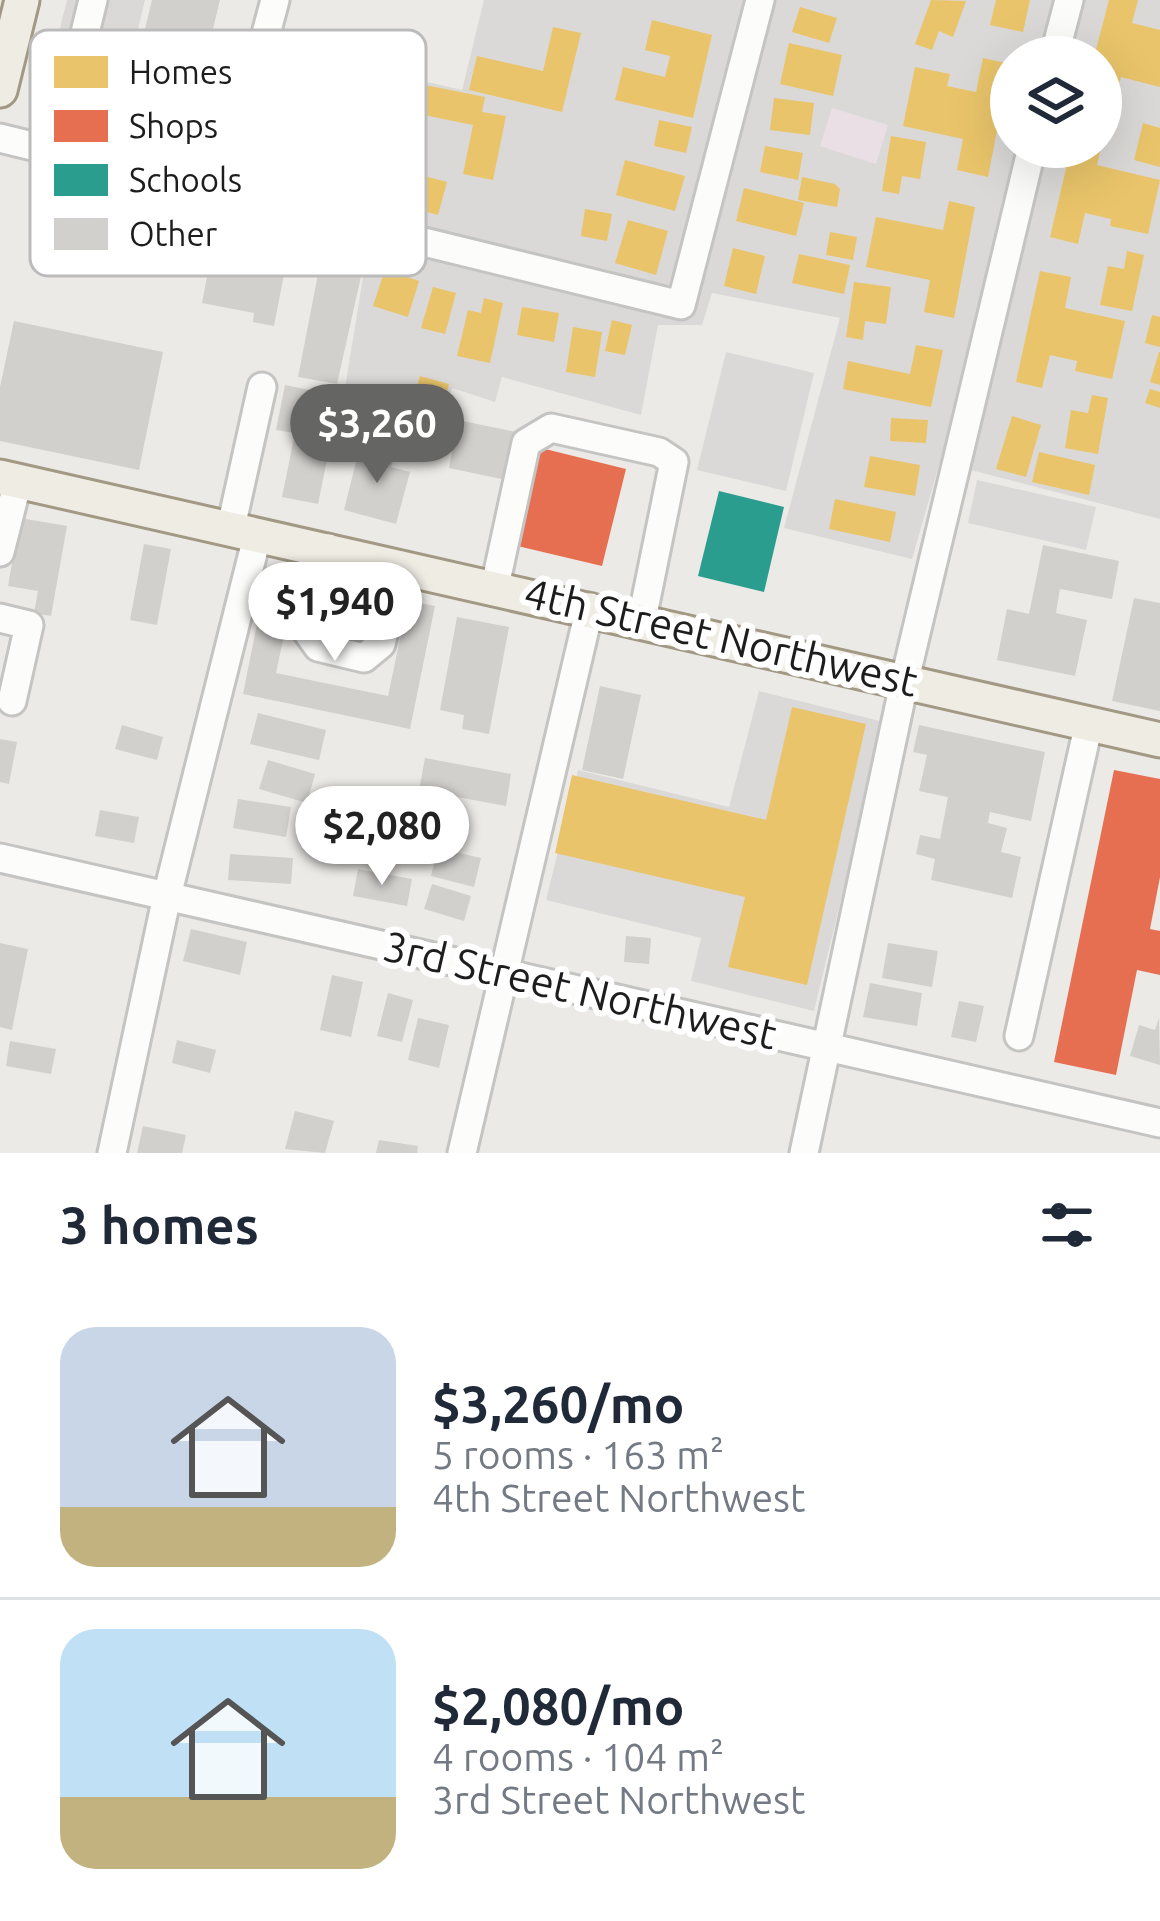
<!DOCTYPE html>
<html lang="en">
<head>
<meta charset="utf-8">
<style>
	:root { --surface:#fff; --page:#f6f6f7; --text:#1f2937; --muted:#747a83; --line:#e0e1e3; --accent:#656563 }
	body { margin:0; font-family:Ubuntu,sans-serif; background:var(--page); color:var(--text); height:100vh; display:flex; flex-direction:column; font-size:45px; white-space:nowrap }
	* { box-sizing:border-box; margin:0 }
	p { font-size:39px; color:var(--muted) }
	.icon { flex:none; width:66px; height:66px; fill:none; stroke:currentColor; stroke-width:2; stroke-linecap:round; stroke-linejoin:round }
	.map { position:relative; height:1153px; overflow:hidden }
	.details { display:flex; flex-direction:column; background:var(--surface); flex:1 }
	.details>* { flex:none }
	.controls { position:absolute; left:990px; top:36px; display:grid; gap:24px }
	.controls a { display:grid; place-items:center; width:132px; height:132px; border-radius:50%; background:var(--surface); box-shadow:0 12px 48px #0002; font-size:60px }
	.price { position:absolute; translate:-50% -102px; padding:0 27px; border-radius:42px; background:#fff; color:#222; font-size:39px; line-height:78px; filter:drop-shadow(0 3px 6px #0008) }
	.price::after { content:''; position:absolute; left:50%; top:72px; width:36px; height:27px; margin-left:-18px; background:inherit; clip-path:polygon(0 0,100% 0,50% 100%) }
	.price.selected { background:var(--accent); color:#fff }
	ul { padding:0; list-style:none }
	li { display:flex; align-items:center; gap:36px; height:300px; padding:0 60px }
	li+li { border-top:3px solid var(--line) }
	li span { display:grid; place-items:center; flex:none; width:336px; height:240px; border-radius:36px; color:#555 }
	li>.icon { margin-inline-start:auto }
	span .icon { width:144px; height:144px; fill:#fffc; stroke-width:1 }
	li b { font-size:51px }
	h2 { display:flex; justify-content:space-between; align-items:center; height:144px; padding:0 60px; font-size:51px }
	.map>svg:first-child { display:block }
	.residential { fill:#dbd9d7; fill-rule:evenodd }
	.industrial { fill:#e9dfe4 }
	.religious { fill:#dad9d7 }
	.homes { fill:#e9c46a }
	.shops { fill:#e76f51 }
	.schools { fill:#2a9d8f }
	.building { fill:#d2d0cd }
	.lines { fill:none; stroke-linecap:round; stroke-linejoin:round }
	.minor-casing { stroke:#c4c4c2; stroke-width:33 }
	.major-casing { stroke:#a19984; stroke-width:39 }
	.minor { stroke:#fcfcfb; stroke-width:27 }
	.major { stroke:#efece4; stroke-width:33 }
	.labels { text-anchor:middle; stroke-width:12; stroke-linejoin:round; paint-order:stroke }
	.street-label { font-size:42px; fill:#1d1d1d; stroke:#fff }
	.key { fill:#fff; stroke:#bbb; stroke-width:3 }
	.key-label { font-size:33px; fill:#1d1d1d }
</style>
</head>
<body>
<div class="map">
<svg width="1160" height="1153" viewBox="0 0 1160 1153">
	<rect width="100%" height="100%" fill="#eceae6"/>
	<g class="residential">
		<path d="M484 0H1160V519L940 462 912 559 784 528 840 318 712 293 702 325H658L641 415 502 377 495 402 452 388 443 414 344 394 372 222 289 200 318 57 462 90ZM1011 57H1101V147H1011Z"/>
		<polygon points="759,691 884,722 814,1011 691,981 701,938 546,900 578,770 729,807"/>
	</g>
	<polygon class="industrial" points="832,108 888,125 876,164 820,146"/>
	<g class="religious">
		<polygon points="67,0 145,0 125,83 51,64"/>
		<polygon points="726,352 814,373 786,491 697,470"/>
		<polygon points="977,480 1096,507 1086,550 968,523"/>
	</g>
	<g class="homes">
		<polygon points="931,0 966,1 953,37 939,31 932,50 915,44"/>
		<polygon points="996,0 1030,0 1023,32 990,25"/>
		<polygon points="1109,0 1138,0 1132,23 1160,30 1160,87 1121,77 1114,103 1101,100 1101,57 1094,57"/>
		<polygon points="800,7 837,18 829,43 792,32"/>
		<polygon points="652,20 712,35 693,118 615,100 623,67 665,77 670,56 645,50"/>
		<polygon points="553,27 581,33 562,112 469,90 477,56 543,71"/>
		<polygon points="789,43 842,55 833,96 780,84"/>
		<polygon points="983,58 1010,64 988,177 957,170 963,139 903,126 915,67 950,74 947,86 976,92"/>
		<polygon points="420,84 485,97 482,112 506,116 493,180 463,174 473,125 414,113"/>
		<polygon points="774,98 814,103 810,135 770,130"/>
		<polygon points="659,120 692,127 686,153 654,146"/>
		<polygon points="1143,123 1160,128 1160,167 1134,160"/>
		<polygon points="891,136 926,142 920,179 902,176 899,194 882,191"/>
		<polygon points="765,146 803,153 798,180 760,172"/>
		<polygon points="1071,147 1101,147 1097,165 1160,180 1148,234 1110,226 1111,219 1085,213 1078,244 1050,237"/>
		<polygon points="625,160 685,176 675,211 616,195"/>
		<polygon points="413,173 447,182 438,215 404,206"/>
		<polygon points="802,177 835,184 840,189 837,207 798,200"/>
		<polygon points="744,188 804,203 796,236 736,221"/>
		<polygon points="949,201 975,207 954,318 924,312 930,280 866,267 876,217 943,230"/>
		<polygon points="585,209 612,214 607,241 581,236"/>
		<polygon points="628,220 668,231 656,275 615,263"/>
		<polygon points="830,232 857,237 853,260 826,255"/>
		<polygon points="733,248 765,256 756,294 724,286"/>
		<polygon points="1127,251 1144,255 1132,311 1100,305 1108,266 1124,269"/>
		<polygon points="799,254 850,265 844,294 792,283"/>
		<polygon points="385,269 419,281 408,317 373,306"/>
		<polygon points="1040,271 1071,277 1065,308 1125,321 1112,379 1075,371 1077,361 1050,355 1042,388 1016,382"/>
		<polygon points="854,282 891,287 886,324 865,321 863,340 846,337"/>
		<polygon points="433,287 456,293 445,334 421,328"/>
		<polygon points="484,298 503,303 490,363 457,356 468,310 481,313"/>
		<polygon points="522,307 559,313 554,342 517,335"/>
		<polygon points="1152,315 1160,317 1160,347 1145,343"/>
		<polygon points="612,320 632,325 625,355 605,351"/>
		<polygon points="573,327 602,332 595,377 566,372"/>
		<polygon points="916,345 943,350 931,407 843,389 848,361 910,374"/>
		<polygon points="1159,352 1160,352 1160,385 1150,382"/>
		<polygon points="420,376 449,384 441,413 412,404"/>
		<polygon points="1150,389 1160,392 1160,408 1145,403"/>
		<polygon points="1092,395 1108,398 1098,454 1065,448 1071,410 1088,413"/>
		<polygon points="1012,416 1041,425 1026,477 996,469"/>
		<polygon points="891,418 928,420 926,443 890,441"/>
		<polygon points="1039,452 1095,465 1089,495 1032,482"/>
		<polygon points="870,456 920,465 915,496 864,487"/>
		<polygon points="835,499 896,512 890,542 829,529"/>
		<polygon points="792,707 866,724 807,985 728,967 745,897 555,853 572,775 766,820"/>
	</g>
	<g class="shops">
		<polygon points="533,446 626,469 602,566 509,544"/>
		<polygon points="1114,770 1160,779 1160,877 1150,929 1160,931 1160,975 1137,970 1116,1075 1054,1062"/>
	</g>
	<polygon class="schools" points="719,491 784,507 764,592 698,576"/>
	<g class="building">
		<polygon points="152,0 220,0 196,99 132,83"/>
		<polygon points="217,225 273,235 266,271 284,274 274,326 253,322 254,313 202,303"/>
		<polygon points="320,264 362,272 337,384 298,377"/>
		<polygon points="14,321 163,352 139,470 0,441 0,387"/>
		<polygon points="285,385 340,396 318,504 282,497 295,433 276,430"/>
		<polygon points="458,420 521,433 511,481 449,468"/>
		<polygon points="360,446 395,455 391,467 410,472 396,524 344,510"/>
		<polygon points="20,518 67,526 51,616 34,613 38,591 8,586"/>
		<polygon points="144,544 171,549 157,625 130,620"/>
		<polygon points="1043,545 1119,561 1112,599 1060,589 1056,613 1087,620 1075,676 997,660 1007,609 1029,614"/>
		<polygon points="268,569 297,575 276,673 388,696 408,601 435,606 410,729 243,694"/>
		<polygon points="336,586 368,596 360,621 375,626 368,648 330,636 340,605 331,602"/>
		<polygon points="1134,598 1160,603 1160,711 1112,701"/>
		<polygon points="457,617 509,627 489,734 462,729 464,715 440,710"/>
		<polygon points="600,686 641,695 623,779 582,770"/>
		<polygon points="258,713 326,730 319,760 250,744"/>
		<polygon points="122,725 163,737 157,760 115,749"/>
		<polygon points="919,725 1045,752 1031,821 990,812 988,823 1007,828 1001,852 1021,857 1012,898 931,880 935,859 916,854 920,835 940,839 948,797 919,791 927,755 913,752"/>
		<polygon points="0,739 17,742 9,784 0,782"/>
		<polygon points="425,758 511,774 506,806 419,790"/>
		<polygon points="268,760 315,774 307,803 259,789"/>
		<polygon points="238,799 291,807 286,837 233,828"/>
		<polygon points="384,802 460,819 455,842 379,825"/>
		<polygon points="100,810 139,817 134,843 95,836"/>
		<polygon points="329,812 360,822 351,852 320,842"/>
		<polygon points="438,848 481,858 474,887 431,876"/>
		<polygon points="230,854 293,858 291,884 228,880"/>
		<polygon points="358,869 412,879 407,906 353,896"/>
		<polygon points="432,884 471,896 464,921 424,909"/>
		<polygon points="191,929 247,942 240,975 183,961"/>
		<polygon points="626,936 651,938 649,964 624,962"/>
		<polygon points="0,943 28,949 12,1030 0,1027"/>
		<polygon points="888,943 938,951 932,987 882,978"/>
		<polygon points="332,975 363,982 351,1037 320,1030"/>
		<polygon points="870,983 922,993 917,1026 863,1017"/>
		<polygon points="388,993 413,1000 402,1042 377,1036"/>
		<polygon points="959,1001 984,1006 976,1042 951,1037"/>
		<polygon points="418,1018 449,1025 439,1068 408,1060"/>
		<polygon points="1159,1018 1160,1065 1130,1056 1139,1025 1155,1030"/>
		<polygon points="177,1040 216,1050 210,1073 172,1063"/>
		<polygon points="10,1041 56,1049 51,1074 6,1066"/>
		<polygon points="295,1111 334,1121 325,1153 285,1149"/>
		<polygon points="143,1126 186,1135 182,1153 137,1153"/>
		<polygon points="379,1140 418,1146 417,1153 376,1153"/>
	</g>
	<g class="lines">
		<g class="minor-casing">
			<g id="minor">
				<polyline points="1054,57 1069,0"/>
				<polyline points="69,98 213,130 232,127 244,117 275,0"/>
				<polyline points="0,138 681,305 760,0"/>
				<polyline points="43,150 69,98 93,0"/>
				<polyline points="231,527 262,387"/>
				<polyline points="328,548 308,633 318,647 364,658 381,644 400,565"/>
				<polyline points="0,552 18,481"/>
				<polyline points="495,586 526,443 551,428 659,452 674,462 642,619"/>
				<polyline points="0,618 29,625 12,701"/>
				<polyline points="0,858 1160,1123"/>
				<polyline points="1019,1036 1089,723"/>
				<polyline points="112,1153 167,896 258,533"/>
				<polyline points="462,1153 590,607"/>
				<polyline points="804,1153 905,679 1032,147"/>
			</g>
		</g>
		<g class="major-casing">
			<g id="major">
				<polyline points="0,90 22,0"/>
				<polyline points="0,477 1160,740"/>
			</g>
		</g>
		<use href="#minor" class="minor"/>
		<use href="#major" class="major"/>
	</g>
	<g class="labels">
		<g class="street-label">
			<text transform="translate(721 637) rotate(13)" y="15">4th Street Northwest</text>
			<text transform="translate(580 990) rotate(13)" y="15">3rd Street Northwest</text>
		</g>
	</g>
	<rect x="30" y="30" width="396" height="246" rx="18" class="key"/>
	<rect x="54" y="56" width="54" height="32" fill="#e9c46a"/>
	<rect x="54" y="110" width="54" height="32" fill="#e76f51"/>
	<rect x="54" y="164" width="54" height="32" fill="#2a9d8f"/>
	<rect x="54" y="218" width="54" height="32" fill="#d2d0cd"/>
	<g class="key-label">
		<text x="129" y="84">Homes</text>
		<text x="129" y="138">Shops</text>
		<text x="129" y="192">Schools</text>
		<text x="129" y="246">Other</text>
	</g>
</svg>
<div class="controls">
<a><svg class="icon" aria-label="layers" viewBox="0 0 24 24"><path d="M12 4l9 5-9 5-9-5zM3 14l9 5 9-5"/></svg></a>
</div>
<b class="price selected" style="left:377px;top:486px">$3,260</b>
<b class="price" style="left:335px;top:664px">$1,940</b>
<b class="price" style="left:382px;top:888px">$2,080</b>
</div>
<section class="details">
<h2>3 homes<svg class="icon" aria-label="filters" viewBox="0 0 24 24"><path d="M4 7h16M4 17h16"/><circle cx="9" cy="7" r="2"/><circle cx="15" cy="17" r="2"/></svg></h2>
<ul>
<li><span style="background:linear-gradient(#c9d6e8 75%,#c2b280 0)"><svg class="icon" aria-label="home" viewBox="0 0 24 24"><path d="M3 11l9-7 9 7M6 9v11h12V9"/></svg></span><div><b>$3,260/mo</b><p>5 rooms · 163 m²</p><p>4th Street Northwest</p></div></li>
<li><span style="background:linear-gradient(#bfe0f5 70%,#c2b280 0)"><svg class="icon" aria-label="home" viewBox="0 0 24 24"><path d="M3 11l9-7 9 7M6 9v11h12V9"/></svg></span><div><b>$2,080/mo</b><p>4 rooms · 104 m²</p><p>3rd Street Northwest</p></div></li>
</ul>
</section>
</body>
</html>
